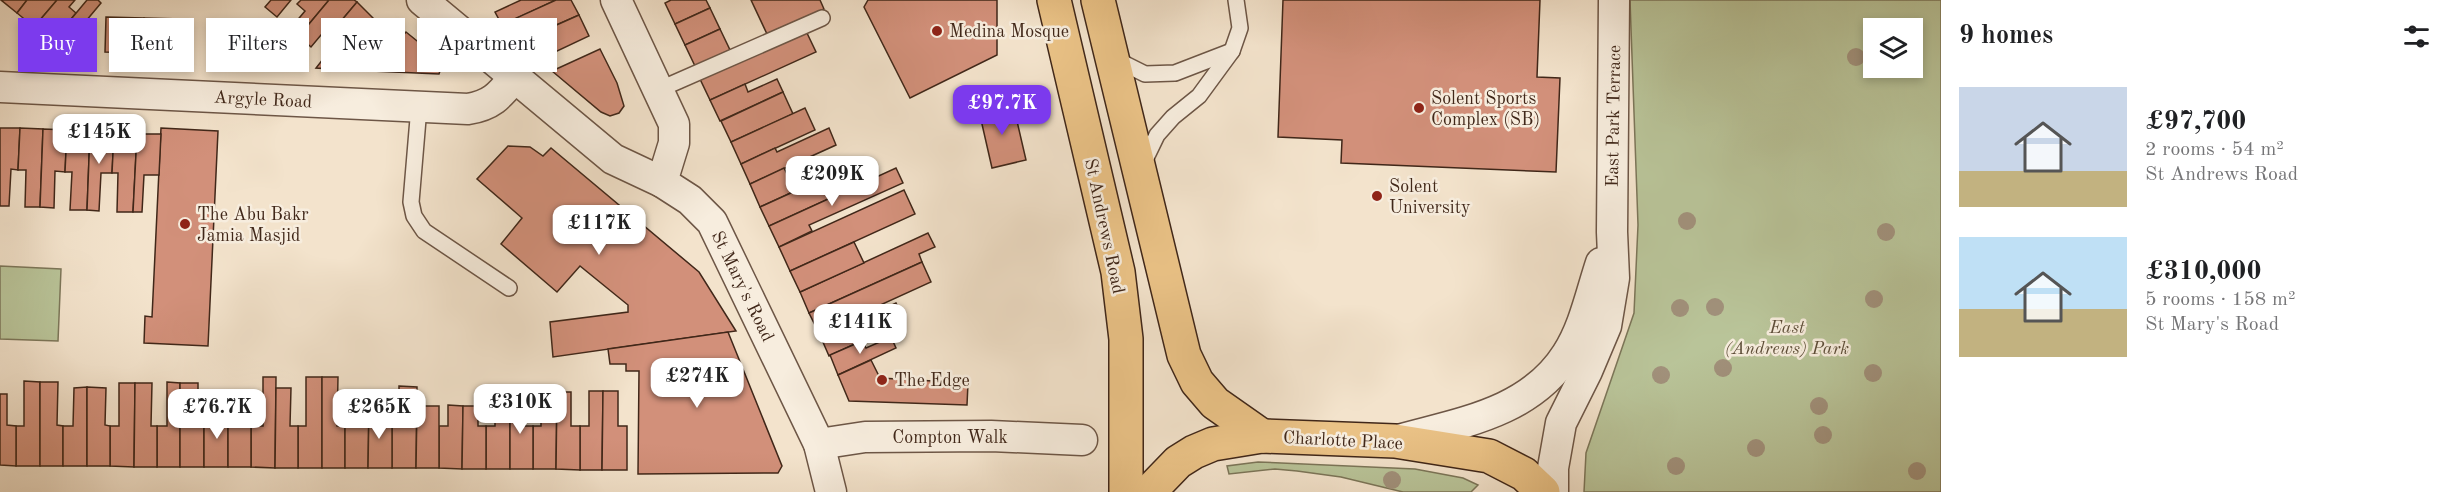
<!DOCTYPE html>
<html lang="en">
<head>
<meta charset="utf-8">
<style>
	:root { --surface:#fff; --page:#f6f6f6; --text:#202124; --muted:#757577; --accent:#7c3aed }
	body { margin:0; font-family:"Old Standard TT",serif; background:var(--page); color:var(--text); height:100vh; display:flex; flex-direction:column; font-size:22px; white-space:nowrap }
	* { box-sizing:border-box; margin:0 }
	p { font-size:20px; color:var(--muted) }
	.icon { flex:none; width:33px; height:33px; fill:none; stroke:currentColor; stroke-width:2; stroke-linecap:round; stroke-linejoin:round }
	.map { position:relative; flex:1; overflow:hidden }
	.drawer { display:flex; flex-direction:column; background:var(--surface); width:510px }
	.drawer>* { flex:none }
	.banner { position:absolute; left:18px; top:18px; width:570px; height:54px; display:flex; gap:12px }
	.tools { position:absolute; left:1863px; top:18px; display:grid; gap:12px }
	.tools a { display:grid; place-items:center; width:60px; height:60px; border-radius:0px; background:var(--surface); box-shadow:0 3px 9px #0003; font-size:30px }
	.price { position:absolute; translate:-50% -51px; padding:0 14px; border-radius:12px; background:#fff; color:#222; font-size:20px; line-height:39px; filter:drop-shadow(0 2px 3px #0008) }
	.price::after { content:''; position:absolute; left:50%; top:36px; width:18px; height:14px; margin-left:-9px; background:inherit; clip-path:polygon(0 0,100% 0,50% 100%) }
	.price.on { background:var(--accent); color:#fff }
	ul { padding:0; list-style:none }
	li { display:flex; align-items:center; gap:18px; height:150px; padding:0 18px }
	li span { display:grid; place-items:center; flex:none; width:168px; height:120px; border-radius:0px; color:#555 }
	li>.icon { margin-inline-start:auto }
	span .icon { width:72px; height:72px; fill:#fffc; stroke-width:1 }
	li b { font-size:26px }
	h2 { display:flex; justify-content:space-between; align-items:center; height:72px; padding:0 18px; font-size:26px }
	.pill { padding:0 21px; border-radius:0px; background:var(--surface); box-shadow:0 3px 9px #0003; font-size:21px; line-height:54px }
	.pill.on { background:var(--accent); color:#fff }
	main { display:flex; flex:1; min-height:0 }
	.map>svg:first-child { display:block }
	.green { fill:#b9c499; stroke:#7c7659; stroke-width:1.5; fill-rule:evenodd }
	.building { fill:#d2907a; stroke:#402719; stroke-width:1.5 }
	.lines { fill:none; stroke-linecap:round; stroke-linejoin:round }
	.service-casing { stroke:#6d5646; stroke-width:18 }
	.minor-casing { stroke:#6d5646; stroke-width:33 }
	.primary-casing { stroke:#402719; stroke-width:36 }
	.service { stroke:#f7edde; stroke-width:15 }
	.minor { stroke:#f7edde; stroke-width:30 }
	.primary { stroke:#eac286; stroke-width:33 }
	.tree { fill:#a1917b }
	.poi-dot { fill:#8f2418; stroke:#f7edde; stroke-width:2 }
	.labels { text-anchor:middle; stroke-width:5; stroke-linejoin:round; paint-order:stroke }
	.poi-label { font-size:18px; fill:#402719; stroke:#f7edde; text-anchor:start }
	.street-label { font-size:18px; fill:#402719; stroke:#f7edde }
	.park-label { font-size:18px; font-style:italic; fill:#5e4e39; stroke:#f7edde }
</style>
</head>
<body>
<main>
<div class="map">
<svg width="1941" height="492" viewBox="0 0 1941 492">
	<rect width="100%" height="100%" fill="#f3e3cc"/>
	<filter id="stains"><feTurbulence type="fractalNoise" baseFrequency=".00333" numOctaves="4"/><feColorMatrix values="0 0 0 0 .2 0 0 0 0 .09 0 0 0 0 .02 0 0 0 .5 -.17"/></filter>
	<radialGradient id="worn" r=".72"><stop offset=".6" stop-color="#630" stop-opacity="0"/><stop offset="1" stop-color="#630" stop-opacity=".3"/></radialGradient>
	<g class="green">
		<path d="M1630 0H1941V492H1584L1586 453 1634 313 1638 225ZM1874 28H1912V68H1874Z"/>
		<polygon points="0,266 61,269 58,341 0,339"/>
		<polygon points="1258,462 1415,469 1463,478 1478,485 1471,492 1403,492 1341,477 1297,471 1275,469 1229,474 1227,466"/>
	</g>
	<g class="building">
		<polygon points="1,0 27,0 17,13"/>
		<polygon points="27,0 57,0 34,27 17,13"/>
		<polygon points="57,0 75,0 69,7 76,13 52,42 34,27"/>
		<polygon points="87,0 98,0 101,3 86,21 93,28 69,56 52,42"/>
		<polygon points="271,0 291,0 277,17 265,7"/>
		<polygon points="301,0 329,0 299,36 290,29 305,11 297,4"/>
		<polygon points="329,0 354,0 357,2 331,33 326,29 311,47 299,36"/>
		<polygon points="521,0 556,0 502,25 495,12"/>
		<polygon points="556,0 571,0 579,15 543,31 539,24 521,33 514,19"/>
		<polygon points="671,0 706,0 710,8 675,24 665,3"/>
		<polygon points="751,0 820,0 824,9 767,34"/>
		<polygon points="868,0 997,0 997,55 910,98 864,7"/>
		<polygon points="1283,0 1540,0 1537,77 1560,78 1556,172 1341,163 1342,140 1278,137"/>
		<polygon points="357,2 374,19 332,69 316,68 338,40 331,33"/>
		<polygon points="710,8 720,29 685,45 675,24"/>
		<polygon points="579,15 589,36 536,61 531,50 548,42 543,31"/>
		<polygon points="106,17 144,18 143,53 105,52"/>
		<polygon points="144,18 182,19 181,54 143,53"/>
		<polygon points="374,19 394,35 367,65 360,60 350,70 332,69"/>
		<polygon points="720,29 730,50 695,66 685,45"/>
		<polygon points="806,31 816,52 710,100 700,79"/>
		<polygon points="406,32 443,62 439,74 372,71"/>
		<polygon points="600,49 617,83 624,106 619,113 610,116 601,112 552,71"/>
		<polygon points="777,79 783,92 720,121 710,100 745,84 748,92"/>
		<polygon points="783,92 793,114 731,142 721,121"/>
		<polygon points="1013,104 1026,160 992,168 979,111"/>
		<polygon points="805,108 815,130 741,164 731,142"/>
		<polygon points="0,128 20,128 18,170 11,169 9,206 0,206"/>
		<polygon points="20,128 43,129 40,207 25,207 26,170 18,170"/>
		<polygon points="161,128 218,131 208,346 144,343 145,316 152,317"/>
		<polygon points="829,128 836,145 750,184 741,164 775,148 777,152"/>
		<polygon points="43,129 67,130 65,172 55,171 54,208 40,207"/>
		<polygon points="67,130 90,132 87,210 70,210 72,172 65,172"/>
		<polygon points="90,132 114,133 112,173 101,173 99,211 87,210"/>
		<polygon points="114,133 137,134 133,212 117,212 118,173 112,173"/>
		<polygon points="137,134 161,134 159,175 144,175 142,212 133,212"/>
		<polygon points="508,146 530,147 543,156 551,148 699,272 736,331 553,357 550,322 628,312 628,305 580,266 557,292 501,244 522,218 477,179"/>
		<polygon points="822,158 830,175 760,207 750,184 784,168 787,174"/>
		<polygon points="850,166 859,185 769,226 760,207"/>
		<polygon points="896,168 903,183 809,225 812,231 779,247 769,226"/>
		<polygon points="904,190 915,214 790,271 779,247"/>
		<polygon points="928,233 935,247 919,254 922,262 809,313 800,292"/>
		<polygon points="854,242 864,263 800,292 790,271"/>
		<polygon points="922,262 931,282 819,333 809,313"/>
		<polygon points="896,303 905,321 829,356 819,333 854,317 856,322"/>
		<polygon points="728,332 782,466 778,473 638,474 639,371 626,371 626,364 610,364 608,349"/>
		<polygon points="891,337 896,348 838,375 830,355 862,341 866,348"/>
		<polygon points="871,360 880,378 968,383 967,405 849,401 838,375"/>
		<polygon points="263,377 276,377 275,468 251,467 251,426 263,426"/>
		<polygon points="306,377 322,377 322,468 298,468 298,426 306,426"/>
		<polygon points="322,377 338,377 337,426 345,426 345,468 322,468"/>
		<polygon points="24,381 40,382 40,466 16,466 16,426 24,426"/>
		<polygon points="40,382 58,382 57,425 63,426 63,466 40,466"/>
		<polygon points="167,382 180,383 180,467 157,467 157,426 167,426"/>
		<polygon points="119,383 135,383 134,467 110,466 110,426 119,426"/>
		<polygon points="135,383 152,383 151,426 157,426 157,467 134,467"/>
		<polygon points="180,383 198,383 198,426 204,426 204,467 180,467"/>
		<polygon points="399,386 417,387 416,468 392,468 392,426 399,426"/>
		<polygon points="87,387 87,466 63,466 63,426 73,426 74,388"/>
		<polygon points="87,387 106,388 105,425 110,426 110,466 87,466"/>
		<polygon points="276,388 291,388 290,426 298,426 298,468 275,468"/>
		<polygon points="589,391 603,391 602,470 580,470 580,426 589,426"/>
		<polygon points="603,391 618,391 618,426 627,426 627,470 602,470"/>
		<polygon points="541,392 557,392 556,469 533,469 533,426 541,426"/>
		<polygon points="557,392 571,392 571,426 580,426 580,470 556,469"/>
		<polygon points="495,393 510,393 510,469 486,469 486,426 495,426"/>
		<polygon points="510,393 525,393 525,426 533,426 533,469 510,469"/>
		<polygon points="0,394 7,394 7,425 16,426 16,466 0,465"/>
		<polygon points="448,405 463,406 462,469 439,468 439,426 448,426"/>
		<polygon points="215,406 228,407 228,467 204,467 204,426 215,426"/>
		<polygon points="355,406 369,406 368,468 345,468 345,426 355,426"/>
		<polygon points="369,406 384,406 384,426 392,426 392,468 368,468"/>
		<polygon points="417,406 439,406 439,468 416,468"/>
		<polygon points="463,406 478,406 478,426 486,426 486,469 462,469"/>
		<polygon points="228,407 244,407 244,426 251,426 251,467 228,467"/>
	</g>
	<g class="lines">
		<g class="service-casing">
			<g id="service">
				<polyline points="1113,58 1145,74 1175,73 1232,51"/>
				<polyline points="658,90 822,18"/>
				<polyline points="419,107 411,202 414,216 424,231 509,288"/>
				<polyline points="1143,164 1157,135 1173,117 1199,96 1232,51 1240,28 1236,0"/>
			</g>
		</g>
		<g class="minor-casing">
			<g id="minor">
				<polyline points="422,0 613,159 662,182"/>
				<polyline points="616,0 674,124 674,143 662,182 690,200 712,222 819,444 831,492"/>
				<path d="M0 87 468 109C492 105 499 96 514 78"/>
				<path d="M1395 441C1458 423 1529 414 1567 354 1584 328 1591 293 1601 263"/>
				<polyline points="819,444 865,437 991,436 1082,440"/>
				<polyline points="1553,492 1553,468 1561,423 1587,371 1606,326 1614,278 1612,232 1614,0"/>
			</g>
		</g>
		<g class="primary-casing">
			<g id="primary">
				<polyline points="1054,0 1118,272 1126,339 1126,492"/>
				<polyline points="1098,0 1184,355 1197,382 1215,403 1262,436"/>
				<polyline points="1149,492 1178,462 1194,452 1213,444 1262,436 1395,441 1489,456 1524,474 1543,492"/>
			</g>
		</g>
		<use href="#service" class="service"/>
		<use href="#minor" class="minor"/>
		<use href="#primary" class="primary"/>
	</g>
	<g class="tree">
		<circle cx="1856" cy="57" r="9"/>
		<circle cx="1687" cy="221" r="9"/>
		<circle cx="1886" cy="232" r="9"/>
		<circle cx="1874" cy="299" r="9"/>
		<circle cx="1715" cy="307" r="9"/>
		<circle cx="1680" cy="308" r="9"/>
		<circle cx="1723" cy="368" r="9"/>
		<circle cx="1873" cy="373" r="9"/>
		<circle cx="1661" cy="375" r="9"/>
		<circle cx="1819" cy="406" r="9"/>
		<circle cx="1823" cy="435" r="9"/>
		<circle cx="1756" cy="448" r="9"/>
		<circle cx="1676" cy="466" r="9"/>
		<circle cx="1917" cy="471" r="9"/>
		<circle cx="1392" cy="480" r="9"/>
	</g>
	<g class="poi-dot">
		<circle cx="937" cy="31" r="6"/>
		<circle cx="1419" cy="108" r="6"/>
		<circle cx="1377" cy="196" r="6"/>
		<circle cx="185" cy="224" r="6"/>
		<circle cx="882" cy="380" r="6"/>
	</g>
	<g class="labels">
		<g class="poi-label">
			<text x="949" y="37">Medina Mosque</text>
			<text x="1431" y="104">Solent Sports<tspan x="1431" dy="21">Complex (SB)</tspan></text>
			<text x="1389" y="192">Solent<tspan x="1389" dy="21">University</tspan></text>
			<text x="197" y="220">The Abu Bakr<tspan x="197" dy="21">Jamia Masjid</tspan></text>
			<text x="894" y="386">The Edge</text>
		</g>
		<g class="street-label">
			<text transform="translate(263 99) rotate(3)" y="6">Argyle Road</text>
			<text transform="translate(1613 116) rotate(-89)" y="6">East Park Terrace</text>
			<text transform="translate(1105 226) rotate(78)" y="6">St Andrews Road</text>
			<text transform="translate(743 286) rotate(64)" y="6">St Mary's Road</text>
			<text x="950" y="443">Compton Walk</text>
			<text transform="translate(1343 440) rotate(3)" y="6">Charlotte Place</text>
		</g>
		<g class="park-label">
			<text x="1787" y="333">East<tspan x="1787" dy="21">(Andrews) Park</tspan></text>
		</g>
	</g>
	<rect width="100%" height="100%" filter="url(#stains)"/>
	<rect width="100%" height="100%" fill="url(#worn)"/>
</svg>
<div class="tools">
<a><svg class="icon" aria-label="layers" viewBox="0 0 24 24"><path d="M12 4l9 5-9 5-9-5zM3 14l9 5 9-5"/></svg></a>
</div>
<b class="price on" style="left:1002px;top:136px">£97.7K</b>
<b class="price" style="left:99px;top:165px">£145K</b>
<b class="price" style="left:832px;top:207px">£209K</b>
<b class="price" style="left:599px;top:256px">£117K</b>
<b class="price" style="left:860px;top:355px">£141K</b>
<b class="price" style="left:697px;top:409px">£274K</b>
<b class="price" style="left:520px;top:435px">£310K</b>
<b class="price" style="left:217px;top:440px">£76.7K</b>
<b class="price" style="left:379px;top:440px">£265K</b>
<div class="banner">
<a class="pill on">Buy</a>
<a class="pill">Rent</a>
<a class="pill">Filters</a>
<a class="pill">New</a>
<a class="pill">Apartment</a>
</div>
</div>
<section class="drawer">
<h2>9 homes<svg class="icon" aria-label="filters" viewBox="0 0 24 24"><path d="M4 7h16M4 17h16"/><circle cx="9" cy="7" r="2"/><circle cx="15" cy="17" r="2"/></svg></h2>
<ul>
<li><span style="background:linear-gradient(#c9d6e8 70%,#c2b280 0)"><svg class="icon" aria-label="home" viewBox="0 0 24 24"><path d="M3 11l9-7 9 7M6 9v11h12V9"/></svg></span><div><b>£97,700</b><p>2 rooms · 54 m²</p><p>St Andrews Road</p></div></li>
<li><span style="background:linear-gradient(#bfe0f5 60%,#c2b280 0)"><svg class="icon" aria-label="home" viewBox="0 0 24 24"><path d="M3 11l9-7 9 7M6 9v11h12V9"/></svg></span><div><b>£310,000</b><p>5 rooms · 158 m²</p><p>St Mary's Road</p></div></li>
</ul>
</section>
</main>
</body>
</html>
